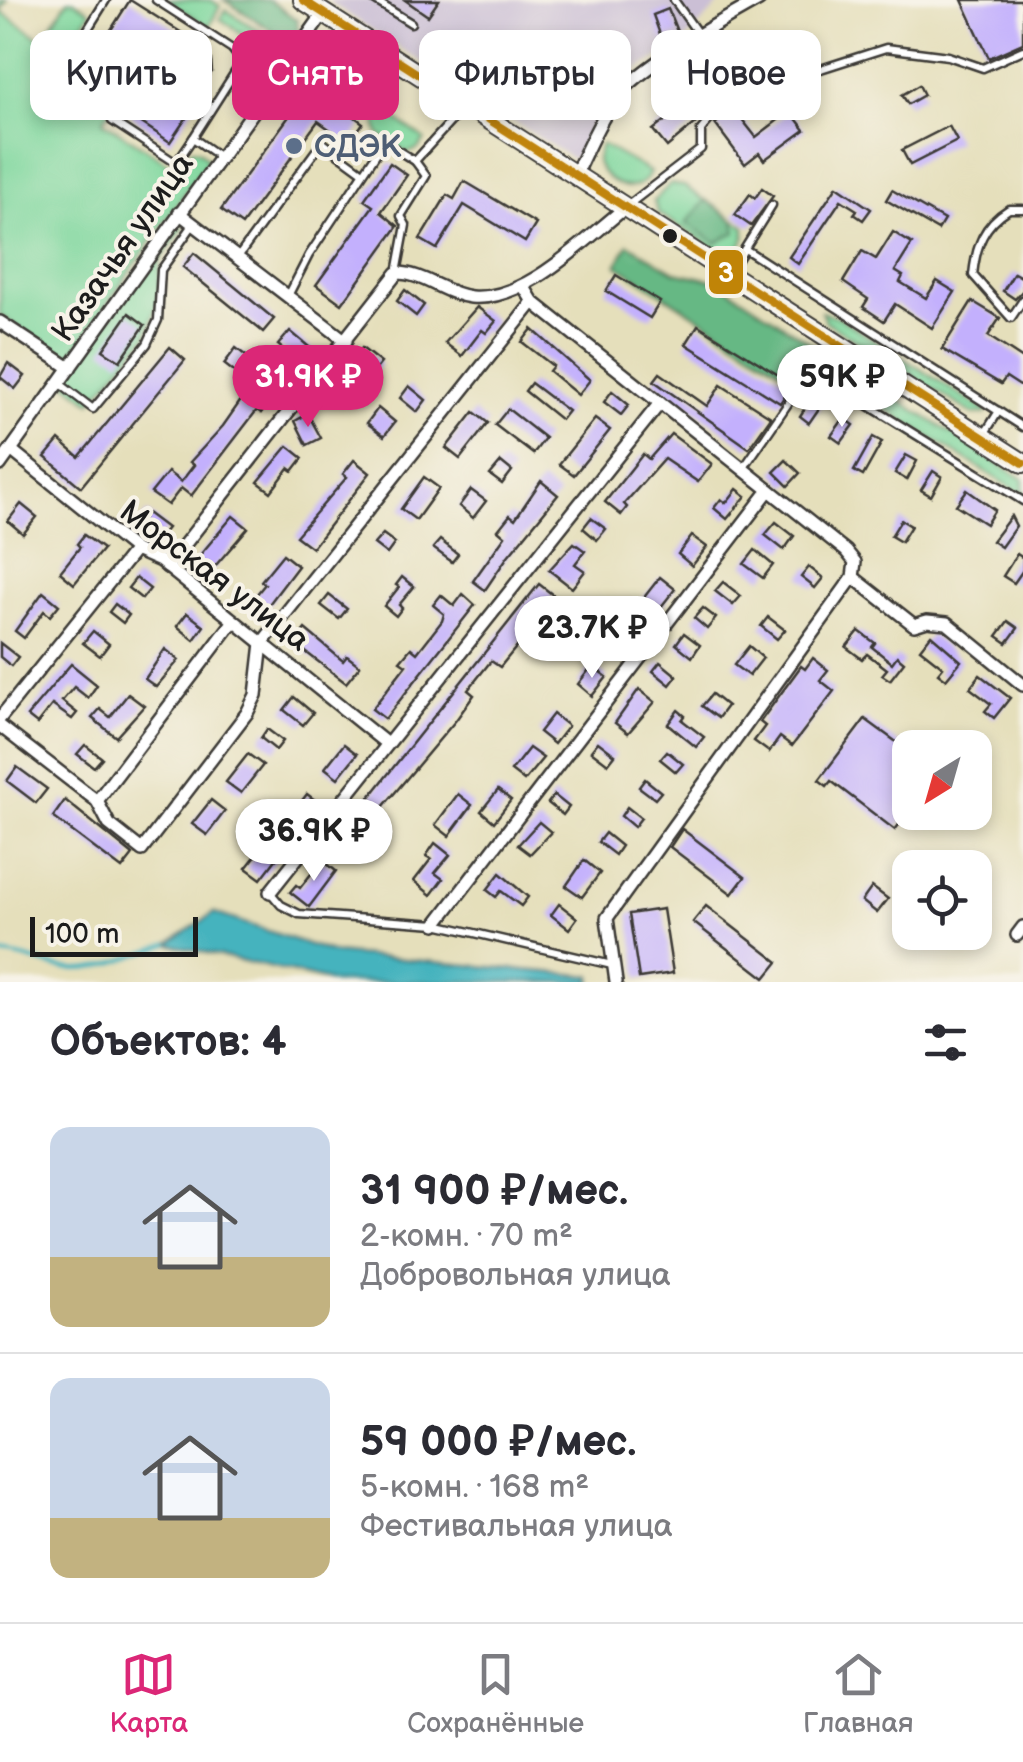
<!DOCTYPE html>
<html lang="ru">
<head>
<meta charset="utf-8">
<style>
	:root { --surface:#fff; --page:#f7f7f7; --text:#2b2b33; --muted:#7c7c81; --line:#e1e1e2; --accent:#db2777 }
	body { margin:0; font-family:"Balsamiq Sans",sans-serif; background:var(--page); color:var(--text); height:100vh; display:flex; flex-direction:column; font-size:38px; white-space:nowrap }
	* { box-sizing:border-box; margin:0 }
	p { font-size:32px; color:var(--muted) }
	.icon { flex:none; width:55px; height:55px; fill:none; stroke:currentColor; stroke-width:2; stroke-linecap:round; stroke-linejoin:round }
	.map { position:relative; height:982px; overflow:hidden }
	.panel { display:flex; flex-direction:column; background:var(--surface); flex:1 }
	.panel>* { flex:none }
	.hud { position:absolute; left:30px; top:30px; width:965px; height:90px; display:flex; gap:20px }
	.needle { width:65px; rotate:217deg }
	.controls { position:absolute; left:892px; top:730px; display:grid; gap:20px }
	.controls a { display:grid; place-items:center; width:100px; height:100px; border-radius:20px; background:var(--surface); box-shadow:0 5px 15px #0003; font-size:50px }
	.scale { position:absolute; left:30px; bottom:25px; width:168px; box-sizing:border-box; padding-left:10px; border:5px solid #1c1c1c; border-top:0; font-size:28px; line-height:35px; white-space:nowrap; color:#1c1c1c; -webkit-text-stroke:8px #f7f3e8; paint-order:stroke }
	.price { position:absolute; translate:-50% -85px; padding:0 22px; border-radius:35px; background:#fff; color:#222; font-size:32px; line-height:65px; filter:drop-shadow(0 2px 5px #0008) }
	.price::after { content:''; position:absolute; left:50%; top:60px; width:30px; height:22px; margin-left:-15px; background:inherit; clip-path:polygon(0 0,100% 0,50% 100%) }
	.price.active { background:var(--accent); color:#fff }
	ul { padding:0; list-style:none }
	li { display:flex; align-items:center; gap:30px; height:250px; padding:0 50px }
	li+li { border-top:2px solid var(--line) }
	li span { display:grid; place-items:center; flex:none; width:280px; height:200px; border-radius:20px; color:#555 }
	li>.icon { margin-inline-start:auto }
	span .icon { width:120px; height:120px; fill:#fffc; stroke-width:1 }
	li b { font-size:42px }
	h2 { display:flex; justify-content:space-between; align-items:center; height:120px; padding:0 50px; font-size:42px }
	.chip { padding:0 35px; border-radius:20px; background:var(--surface); box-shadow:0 5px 15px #0003; font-size:35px; line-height:90px }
	.chip.active { background:var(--accent); color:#fff }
	.dock { display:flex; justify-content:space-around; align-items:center; height:140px; border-top:2px solid var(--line); background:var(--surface); font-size:28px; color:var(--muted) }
	.dock a { display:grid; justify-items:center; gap:5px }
	.dock .active { color:var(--accent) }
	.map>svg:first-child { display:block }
	.industrial { fill:#cbbfd5 }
	.green { fill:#7ed79d; stroke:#4d7a5c; stroke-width:2.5 }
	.forest { fill:#66b884; stroke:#416a50; stroke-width:2.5 }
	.water { fill:#44b3be; stroke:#30686d; stroke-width:2.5 }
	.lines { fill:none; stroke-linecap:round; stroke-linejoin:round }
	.stream { stroke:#44b3be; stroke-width:4 }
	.building { fill:#c3b0fd }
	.lane-casing { stroke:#3a3934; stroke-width:11 }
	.street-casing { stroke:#3a3934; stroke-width:16 }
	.primary-casing { stroke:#3a3934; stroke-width:22 }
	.lane { stroke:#fff; stroke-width:6 }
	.street { stroke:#fff; stroke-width:11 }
	.primary { stroke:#fff; stroke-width:18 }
	.bus-1-casing { stroke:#f7f3e8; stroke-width:15 }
	.bus-1 { stroke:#c08407; stroke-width:8 }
	.service-dot { fill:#5c6f8a; stroke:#f7f3e8; stroke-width:4 }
	.bus-dot { fill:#1c1c1c; stroke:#f7f3e8; stroke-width:4 }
	.labels { text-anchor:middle; stroke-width:8; stroke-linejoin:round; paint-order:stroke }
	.service-label { font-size:32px; font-weight:bold; fill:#4e5e75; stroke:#f7f3e8; text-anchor:start }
	.street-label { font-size:32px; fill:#1c1c1c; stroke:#f7f3e8 }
	.line-badge { stroke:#f7f3e8; stroke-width:4 }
	.badge-label { font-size:28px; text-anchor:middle; font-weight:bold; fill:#fff }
</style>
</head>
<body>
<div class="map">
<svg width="1023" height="982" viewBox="0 0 1023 982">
	<rect width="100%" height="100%" fill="#f7f3e8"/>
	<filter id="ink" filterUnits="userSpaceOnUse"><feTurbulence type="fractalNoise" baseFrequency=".01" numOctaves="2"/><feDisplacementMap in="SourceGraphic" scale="20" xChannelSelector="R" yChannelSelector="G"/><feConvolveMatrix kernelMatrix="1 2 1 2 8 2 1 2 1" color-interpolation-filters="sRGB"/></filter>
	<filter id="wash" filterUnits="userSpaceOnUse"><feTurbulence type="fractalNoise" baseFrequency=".0048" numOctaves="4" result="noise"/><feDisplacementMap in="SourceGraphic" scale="40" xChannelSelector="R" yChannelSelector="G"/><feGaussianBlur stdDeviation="2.25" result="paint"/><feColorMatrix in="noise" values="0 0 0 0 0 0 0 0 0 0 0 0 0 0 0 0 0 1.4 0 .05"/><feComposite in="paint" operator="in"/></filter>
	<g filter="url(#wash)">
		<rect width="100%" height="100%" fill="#e5dfbb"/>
		<polygon class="industrial" points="326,0 729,0 719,5 683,42 613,84 574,160"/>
		<g class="green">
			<polygon points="0,0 7,0 0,11 63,54 52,66 64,73 75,58 118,89 117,98 103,121 174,167 181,166 192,149 199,150 208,160 71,356 62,357 0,315"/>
			<polygon points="68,0 74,0 91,12 65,48 45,35"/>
			<polygon points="167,0 211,0 220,6 209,27"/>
			<polygon points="226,10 287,48 267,50 220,19"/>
			<polygon points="382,109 425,140 417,150 407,153 379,134 374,112"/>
			<path d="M601 144 650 172C635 205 597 175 597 160 597 154 600 149 601 144Z"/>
			<polygon points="670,184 684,186 745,227 745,237 736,253 723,254 658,213 654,201"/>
			<polygon points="179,226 184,228 160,261 159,298 147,336 91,402 67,384 68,377 169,234"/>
			<polygon points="821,312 838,317 986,411 985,414 973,414 825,321"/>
			<polygon points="827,362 839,362 1023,479 1023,495 822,370"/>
		</g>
		<g class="forest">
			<polygon points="224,0 269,0 297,20 299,41 295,45"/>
			<polygon points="706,200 734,220 736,232 716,243 686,223"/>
			<polygon points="628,244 675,272 717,281 815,346 809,368 795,379 617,265"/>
		</g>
		<polygon class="water" points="214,913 334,953 592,976 592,982 333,982 168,944"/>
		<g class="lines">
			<path class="stream" d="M0 954C26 955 51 970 77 969 107 969 139 953 168 944"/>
		</g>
		<g id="blocks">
			<g class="building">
				<polygon points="130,0 193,40 191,44 204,49 211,59 212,72 196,88 203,93 170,142 131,116 153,82 100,47"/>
				<polygon points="405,0 439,0 428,16"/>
				<polygon points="962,0 1023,0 1023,43 989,58"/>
				<polygon points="668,9 678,34 662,40 653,15"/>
				<polygon points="919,85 924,95 908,104 902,95"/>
				<polygon points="328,97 363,123 349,143 318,121 242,225 221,210 298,104 315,116"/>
				<polygon points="689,102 702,118 667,147 653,130"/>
				<polygon points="734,109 756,137 790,111 805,130 764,160 759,153 745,164 715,124"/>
				<polygon points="949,126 957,141 910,165 902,150"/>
				<polygon points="390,163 407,175 381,212 398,226 342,304 316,285 373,206 364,200"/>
				<polygon points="464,181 536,224 525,242 464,205 437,249 420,239 447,195 454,199"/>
				<polygon points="837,186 871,209 863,220 854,214 857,210 841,200 798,264 789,257"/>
				<polygon points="762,188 773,196 751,226 735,215 750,194 755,198"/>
				<polygon points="892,190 944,220 938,230 886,200"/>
				<polygon points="893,232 912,244 895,271 903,276 900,282 926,298 937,281 955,292 932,328 895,304 884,321 863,307 868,299 843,282 862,251 876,259"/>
				<polygon points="194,253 274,319 263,332 183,267"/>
				<polygon points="1014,273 1023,278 1023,290 1015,299 1003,291"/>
				<polygon points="616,275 660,302 650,318 606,291"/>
				<polygon points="405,290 424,305 416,316 397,301"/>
				<polygon points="972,301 1000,318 988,336 1023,359 1023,388 1006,377 1001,384 942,349"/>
				<polygon points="477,307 496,321 486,333 482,330 462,356 445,343"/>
				<polygon points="129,313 145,325 120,361 103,350"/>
				<polygon points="698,325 793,384 780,403 686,344"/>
				<polygon points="532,329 590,380 578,395 549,371 553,366 522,342"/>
				<polygon points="290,331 315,352 304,366 278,345"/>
				<polygon points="170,347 185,360 81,487 45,457 59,440 79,457"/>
				<polygon points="236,348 255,363 243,379 224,364"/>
				<polygon points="362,348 381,363 372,374 353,359"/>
				<polygon points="8,363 25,376 15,389 0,377"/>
				<polygon points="660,373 707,406 721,385 771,417 749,448 654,381"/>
				<polygon points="531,383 568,411 561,420 525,391"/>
				<polygon points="251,386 270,401 261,413 257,410 191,496 181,488 168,505 151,493 168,472 181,482 194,465 190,462 223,426"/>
				<polygon points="409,386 426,400 417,412 400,398"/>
				<polygon points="612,391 629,405 621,415 604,402"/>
				<polygon points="812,397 822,404 809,423 800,416"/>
				<polygon points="378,408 395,422 384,436 367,423"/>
				<polygon points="508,409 545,438 533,454 495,425"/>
				<polygon points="474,412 488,423 460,459 446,448"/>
				<polygon points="308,414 321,438 307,445 295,421"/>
				<polygon points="844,418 854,425 841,443 831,436"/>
				<polygon points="595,419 610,430 574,475 559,464"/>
				<polygon points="671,434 712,464 698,482 664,459 624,504 627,507 621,515 605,502 643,454 649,459"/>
				<polygon points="873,437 882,442 863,476 854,471"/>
				<polygon points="288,446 303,458 293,471 289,468 271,492 258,482"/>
				<polygon points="906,455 917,461 907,480 895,473"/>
				<polygon points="354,460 370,473 312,548 296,536 347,477 343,474"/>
				<polygon points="786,460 800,473 788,486 774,472"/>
				<polygon points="501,462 512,471 502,484 490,475"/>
				<polygon points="933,471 942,477 931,496 921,490"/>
				<polygon points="424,477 439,488 416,520 401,509"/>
				<polygon points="541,481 558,495 508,556 485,590 473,581 505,536 498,530 510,515 515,519"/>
				<polygon points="737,489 746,496 727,519 714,508 721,499 726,503"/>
				<polygon points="471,490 486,501 473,518 459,506"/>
				<polygon points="967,490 995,510 986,524 956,505"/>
				<polygon points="21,504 37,517 23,534 8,521"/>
				<polygon points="147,513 167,528 159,538 139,523"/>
				<polygon points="233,516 248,528 209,573 194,562"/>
				<polygon points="1011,516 1016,526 1001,547 992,541"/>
				<polygon points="591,518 606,529 597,540 583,528"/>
				<polygon points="901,520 911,526 901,542 891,536"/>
				<polygon points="776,522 794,536 784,550 765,535"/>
				<polygon points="383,534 395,543 387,554 374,544"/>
				<polygon points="84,535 103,549 74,584 60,572 80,547 77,544"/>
				<polygon points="692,536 707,547 692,566 678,554"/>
				<polygon points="440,540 458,554 452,562 433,548"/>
				<polygon points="574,543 585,551 575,564 585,571 572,588 549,570"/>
				<polygon points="755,550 773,565 763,578 744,564"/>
				<polygon points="283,554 298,566 260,616 247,606 265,584 261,581"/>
				<polygon points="1017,554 1023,558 1023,570 1014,583 1003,576"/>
				<polygon points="809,567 823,578 815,588 801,577"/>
				<polygon points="402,577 414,587 399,605 402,608 396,616 384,606 399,587 396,585"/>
				<polygon points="660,577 675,589 653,617 638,605"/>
				<polygon points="136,578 150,589 142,599 128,588"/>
				<polygon points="723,582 741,596 733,605 715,591"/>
				<polygon points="539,584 553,595 520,637 523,639 500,667 491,661 468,690 474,695 456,720 382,808 369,798"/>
				<polygon points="43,592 59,605 50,616 44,611 24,638 15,631"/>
				<polygon points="463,594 475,605 385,719 372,709 406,665 400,661 411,648 417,653 442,621 444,614 433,605 441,595 454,606"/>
				<polygon points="329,595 347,609 339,619 321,605"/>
				<polygon points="115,604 129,615 123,623 109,612"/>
				<polygon points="703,608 716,618 707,629 694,618"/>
				<polygon points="187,613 204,626 194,640 177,626"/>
				<polygon points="768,617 785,630 777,639 761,626"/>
				<polygon points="1008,621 1018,628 1007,643 997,636"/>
				<polygon points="622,626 638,638 623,656 608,644"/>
				<polygon points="305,629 343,661 347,656 360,666 346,683 294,643"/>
				<polygon points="93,631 109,644 100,656 83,643"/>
				<polygon points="859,631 875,643 872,647 892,663 897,656 904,662 890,680 882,675 887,669 867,654 862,659 846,647"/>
				<polygon points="684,633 700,645 692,657 676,644"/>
				<polygon points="931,635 961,661 946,679 938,673 943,667 920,649"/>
				<polygon points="0,643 18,657 11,666 0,657"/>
				<polygon points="749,646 763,658 749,676 734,665"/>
				<polygon points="165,649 179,660 156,687 145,679"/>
				<polygon points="813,658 828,670 820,680 834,691 792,746 780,737 769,752 754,741 765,726 760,722 801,666 805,669"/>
				<polygon points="660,662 677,676 670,685 653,671"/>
				<polygon points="71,664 97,685 88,698 74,687 62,701 77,713 72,719 52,705 37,724 27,716"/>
				<polygon points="592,666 607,677 592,696 578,684"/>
				<polygon points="980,675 1010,698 994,718 985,711 991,704 970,688"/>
				<polygon points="639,689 655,702 628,733 615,723"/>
				<polygon points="128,694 144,706 116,737 92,718 100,709 110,717"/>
				<polygon points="712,694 727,706 718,718 702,706"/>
				<polygon points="294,697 313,713 303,725 284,710"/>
				<polygon points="678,710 685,716 682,720 704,737 696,747 668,724"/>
				<polygon points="553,714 568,726 554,744 539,732"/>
				<polygon points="865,719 910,752 910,810 895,830 831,781 827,786 819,780"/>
				<polygon points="267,729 283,741 276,750 261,738"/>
				<polygon points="598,742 615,755 608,764 591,751"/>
				<polygon points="344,744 357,754 338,778 325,768"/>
				<polygon points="85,745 102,758 94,767 77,754"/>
				<polygon points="529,748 543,758 524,781 511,771"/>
				<polygon points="667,751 683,764 676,772 660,759"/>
				<polygon points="248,754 263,765 241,793 226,782"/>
				<polygon points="17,767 47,789 36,803 7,781"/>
				<polygon points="645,779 661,792 655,799 639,787"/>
				<polygon points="498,790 511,800 494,822 481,811"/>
				<polygon points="307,794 320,804 300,830 287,820"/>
				<polygon points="458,794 472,805 449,836 435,825"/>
				<polygon points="554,795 569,807 563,815 548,803"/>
				<polygon points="65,800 133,855 122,869 53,817"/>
				<polygon points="211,800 225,811 207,835 192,824"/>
				<polygon points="627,807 641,818 634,827 621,816"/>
				<polygon points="355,815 373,829 359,847 341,833"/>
				<polygon points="539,822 551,832 530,854 518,845"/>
				<polygon points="682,829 745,877 732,894 670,847"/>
				<polygon points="605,833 621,846 615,855 598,842"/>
				<polygon points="270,838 284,849 261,879 246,868"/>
				<polygon points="435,843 450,855 435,873 443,879 431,895 414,881 431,859 426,856"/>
				<polygon points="322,860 336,871 309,907 290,892 296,885 300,888"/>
				<polygon points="584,860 600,873 582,897 566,886"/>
				<polygon points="500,873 528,897 521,906 501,891 496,897 487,890"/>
				<polygon points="872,887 888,899 877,913 862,901"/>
				<polygon points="559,904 577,918 569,929 551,915"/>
				<polygon points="706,906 778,962 765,978 693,922"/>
				<polygon points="663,909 673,973 639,978 629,914"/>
			</g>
		</g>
	</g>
	<g filter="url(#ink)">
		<use href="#blocks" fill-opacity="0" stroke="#3a3934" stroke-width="2.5"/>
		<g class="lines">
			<g class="lane-casing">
				<g id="lane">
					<polyline points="106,0 76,48 134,87 112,121 176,163 193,138"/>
					<polyline points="156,0 232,49 239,58 237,69 193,138 220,157"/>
					<polyline points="374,0 411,23"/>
					<polyline points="674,0 699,35"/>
					<polyline points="60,65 76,48"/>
					<polyline points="627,206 701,149 701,130 727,99 886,48 948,56 983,68 1023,50"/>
					<path d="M1023 209H1009C983 225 976 246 973 275L1011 318 1023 300"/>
					<polyline points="745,249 1023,427"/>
					<polyline points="238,257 322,142 363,172"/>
					<polyline points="730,272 772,205"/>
					<polyline points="397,273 406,225 401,216 426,176 415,161 465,106"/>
					<polyline points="288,296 309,255 384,142 415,161"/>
					<polyline points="811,370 1023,501"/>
					<polyline points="59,383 93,409 147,344 158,320 161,270 193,225"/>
					<polyline points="983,436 999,411"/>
					<polyline points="743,469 831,341"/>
					<polyline points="270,892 281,905 299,914 436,924 612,965"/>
				</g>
			</g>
			<g class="street-casing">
				<g id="street">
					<path d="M575 175C587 150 599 121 616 98 639 67 723 20 759 0"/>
					<polyline points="179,213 346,341"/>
					<polyline points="524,287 533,302 846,551 855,562 853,577 607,918 616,982"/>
					<polyline points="0,322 70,368"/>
					<polyline points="11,450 135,550 160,561 387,744"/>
					<polyline points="0,465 324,13"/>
					<path d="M167 567 397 273C424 273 444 294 471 297 526 302 584 240 625 208"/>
					<polyline points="853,577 914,625 927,621 947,623 1023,685"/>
					<polyline points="0,718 135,550"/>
					<polyline points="0,726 97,801 109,824 142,850 247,713 256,695 262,643 533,302"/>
					<polyline points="97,801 233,622"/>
					<polyline points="270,892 660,403"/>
					<polyline points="436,924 769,490"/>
					<polyline points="1017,935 1023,927"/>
				</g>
			</g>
			<g class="primary-casing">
				<polyline id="primary" points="303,0 1023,463"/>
			</g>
			<use href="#lane" class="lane"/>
			<use href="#street" class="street"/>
			<use href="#primary" class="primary"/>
			<g class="bus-1-casing">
				<polyline id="bus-1" points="303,0 1023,463"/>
			</g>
			<use href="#bus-1" class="bus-1"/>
		</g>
	</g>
	<circle class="service-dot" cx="294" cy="146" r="10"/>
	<circle class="bus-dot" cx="670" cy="236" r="9"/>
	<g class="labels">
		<g class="service-label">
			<text x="314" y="157">СДЭК</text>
		</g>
		<g class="street-label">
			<text transform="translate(122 247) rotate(-55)" y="11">Казачья улица</text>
			<text transform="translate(215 575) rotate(37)" y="11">Морская улица</text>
		</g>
	</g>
	<rect class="line-badge" x="707" y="248" width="38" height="48" rx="10" fill="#c08407"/>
	<g class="badge-label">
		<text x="726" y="282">3</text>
	</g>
</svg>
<div class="controls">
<a><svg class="needle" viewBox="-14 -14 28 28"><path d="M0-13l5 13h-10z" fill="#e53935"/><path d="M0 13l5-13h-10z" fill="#7c7c81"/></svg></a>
<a><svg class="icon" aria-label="locate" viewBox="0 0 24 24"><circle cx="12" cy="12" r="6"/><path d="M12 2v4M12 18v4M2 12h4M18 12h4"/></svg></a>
</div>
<div class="scale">100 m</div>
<b class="price active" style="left:308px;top:430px">31.9K ₽</b>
<b class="price" style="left:842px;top:430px">59K ₽</b>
<b class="price" style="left:592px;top:681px">23.7K ₽</b>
<b class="price" style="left:314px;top:884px">36.9K ₽</b>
<div class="hud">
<a class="chip">Купить</a>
<a class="chip active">Снять</a>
<a class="chip">Фильтры</a>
<a class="chip">Новое</a>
</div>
</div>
<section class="panel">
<h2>Объектов: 4<svg class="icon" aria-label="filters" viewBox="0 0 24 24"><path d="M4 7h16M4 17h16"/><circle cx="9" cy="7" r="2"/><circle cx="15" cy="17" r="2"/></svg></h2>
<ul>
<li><span style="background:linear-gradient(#c9d6e8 65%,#c2b280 0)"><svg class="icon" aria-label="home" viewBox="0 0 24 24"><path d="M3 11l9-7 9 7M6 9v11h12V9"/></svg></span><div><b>31 900 ₽/мес.</b><p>2-комн. · 70 m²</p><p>Добровольная улица</p></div></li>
<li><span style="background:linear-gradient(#c9d6e8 70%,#c2b280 0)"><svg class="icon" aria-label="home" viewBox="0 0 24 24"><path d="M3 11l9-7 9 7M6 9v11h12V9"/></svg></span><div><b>59 000 ₽/мес.</b><p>5-комн. · 168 m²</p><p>Фестивальная улица</p></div></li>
</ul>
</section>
<nav class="dock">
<a class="active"><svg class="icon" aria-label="map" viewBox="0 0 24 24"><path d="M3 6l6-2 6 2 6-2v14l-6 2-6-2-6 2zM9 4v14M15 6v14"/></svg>Карта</a>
<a><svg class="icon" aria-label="saved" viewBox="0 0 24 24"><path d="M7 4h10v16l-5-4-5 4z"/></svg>Сохранённые</a>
<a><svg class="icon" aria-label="home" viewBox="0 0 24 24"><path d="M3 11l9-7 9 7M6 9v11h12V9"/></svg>Главная</a>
</nav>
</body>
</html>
